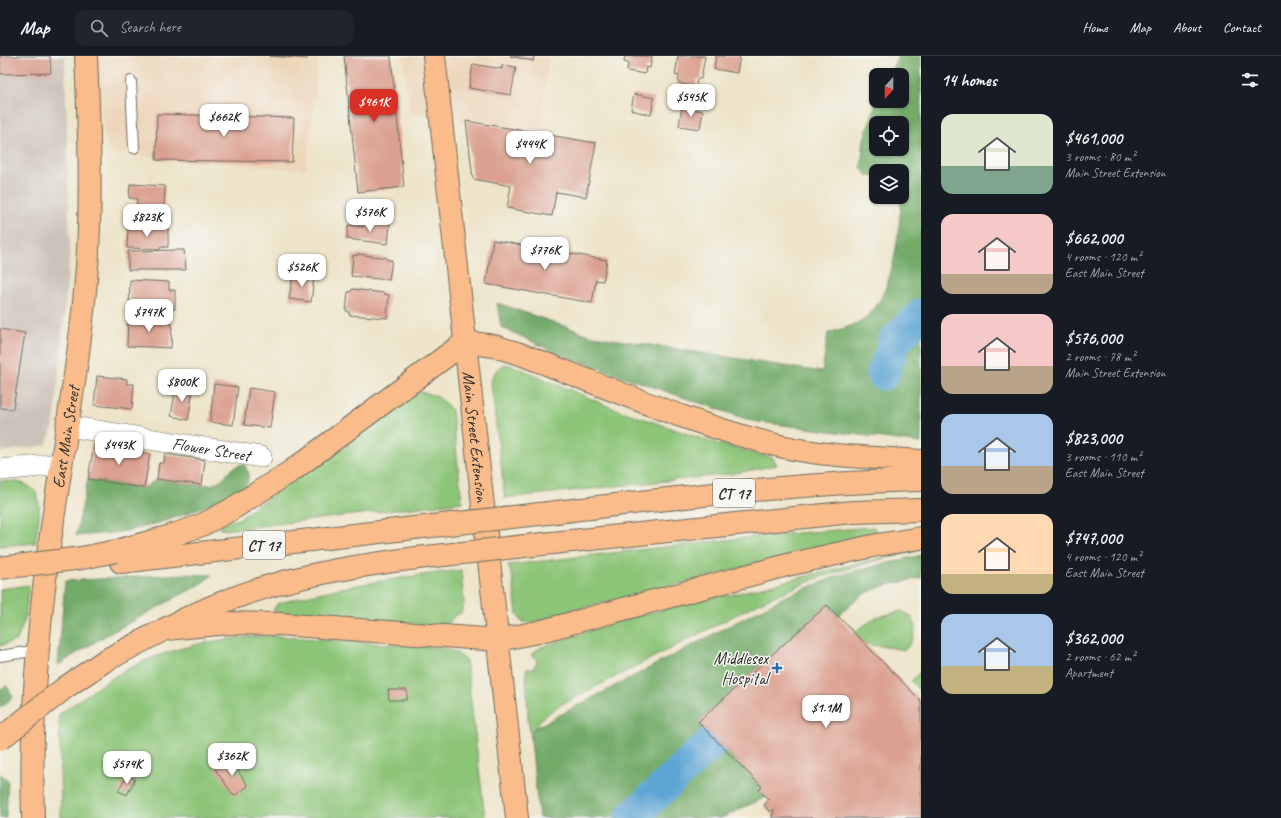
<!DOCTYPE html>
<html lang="en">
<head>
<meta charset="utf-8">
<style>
	:root { --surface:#171b24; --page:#20242c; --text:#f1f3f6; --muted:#9ea1a6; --line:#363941; --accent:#d93025 }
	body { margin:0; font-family:Caveat,sans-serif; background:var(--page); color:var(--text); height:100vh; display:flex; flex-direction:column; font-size:15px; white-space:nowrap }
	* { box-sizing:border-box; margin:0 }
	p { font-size:13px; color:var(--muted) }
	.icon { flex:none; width:22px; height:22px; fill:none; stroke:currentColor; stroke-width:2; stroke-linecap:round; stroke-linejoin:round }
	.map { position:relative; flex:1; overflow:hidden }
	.drawer { display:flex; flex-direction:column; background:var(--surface); width:360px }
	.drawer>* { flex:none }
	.needle { width:26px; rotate:201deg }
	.fabs { position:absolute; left:869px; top:12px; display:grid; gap:8px }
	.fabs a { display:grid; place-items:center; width:40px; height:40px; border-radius:8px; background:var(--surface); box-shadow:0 1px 3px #0004; font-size:20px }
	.price { position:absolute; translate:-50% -34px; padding:0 9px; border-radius:8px; background:#fff; color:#222; font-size:13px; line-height:26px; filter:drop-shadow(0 1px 2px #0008) }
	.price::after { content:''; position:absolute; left:50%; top:24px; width:12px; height:9px; margin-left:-6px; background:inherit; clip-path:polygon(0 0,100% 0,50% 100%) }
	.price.active { background:var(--accent); color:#fff }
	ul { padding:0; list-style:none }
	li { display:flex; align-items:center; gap:12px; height:100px; padding:0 20px }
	li span { display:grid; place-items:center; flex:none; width:112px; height:80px; border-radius:12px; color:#555 }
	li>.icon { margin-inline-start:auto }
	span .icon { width:48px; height:48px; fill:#fffc; stroke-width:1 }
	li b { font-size:17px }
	h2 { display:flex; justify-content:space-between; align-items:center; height:48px; padding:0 20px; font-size:17px }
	header { display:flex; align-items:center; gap:24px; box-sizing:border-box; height:56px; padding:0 20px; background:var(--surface); border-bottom:1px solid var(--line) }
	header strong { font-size:19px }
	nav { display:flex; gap:22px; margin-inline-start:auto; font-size:14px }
	.search { width:280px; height:36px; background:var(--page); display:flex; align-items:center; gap:10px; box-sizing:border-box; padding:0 14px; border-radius:12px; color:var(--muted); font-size:15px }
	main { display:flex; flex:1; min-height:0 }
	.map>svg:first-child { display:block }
	.built { fill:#edd7bb }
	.industrial { fill:#ccc2b9 }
	.green { fill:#8dc578; stroke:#5c7852 }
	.forest { fill:#72aa68; stroke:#4e6a4a; fill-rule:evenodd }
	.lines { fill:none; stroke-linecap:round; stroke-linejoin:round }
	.river { stroke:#5da5d4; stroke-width:33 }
	.building { fill:#dba090 }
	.lane-casing { stroke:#6f6c62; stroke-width:12 }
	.street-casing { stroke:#6f6c62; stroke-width:22 }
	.primary-casing { stroke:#6f6c62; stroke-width:24 }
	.highway-casing { stroke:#6f6c62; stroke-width:24 }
	.lane { stroke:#fff; stroke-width:10 }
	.street { stroke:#fff; stroke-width:21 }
	.primary { stroke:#f9bc8a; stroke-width:22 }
	.highway { stroke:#f9bc8a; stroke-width:22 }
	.highway-bridge-casing { stroke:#6f6c62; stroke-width:24; stroke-linecap:butt }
	.highway-bridge { stroke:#f9bc8a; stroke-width:22 }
	.poi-dot { fill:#1f6fb2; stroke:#f6f6f2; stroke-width:1.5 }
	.labels { text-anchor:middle; stroke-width:3; stroke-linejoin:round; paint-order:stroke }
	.shield { fill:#f6f6f2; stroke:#686867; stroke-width:1 }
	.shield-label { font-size:16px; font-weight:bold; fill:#2b2b2b }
	.street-label { font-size:17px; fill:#2b2b2b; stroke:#f6f6f2 }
	.poi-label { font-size:17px; fill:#2b2b2b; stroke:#f6f6f2; text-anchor:end }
</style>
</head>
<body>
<header>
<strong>Map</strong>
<div class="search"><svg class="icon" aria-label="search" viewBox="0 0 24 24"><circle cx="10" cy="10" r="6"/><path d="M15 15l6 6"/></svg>Search here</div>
<nav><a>Home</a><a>Map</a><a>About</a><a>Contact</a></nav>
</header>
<main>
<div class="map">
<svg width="921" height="762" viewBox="0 0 921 762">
	<rect width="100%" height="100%" fill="#f6f6f2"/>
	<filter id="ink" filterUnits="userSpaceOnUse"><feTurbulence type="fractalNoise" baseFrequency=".025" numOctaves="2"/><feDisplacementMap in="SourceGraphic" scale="8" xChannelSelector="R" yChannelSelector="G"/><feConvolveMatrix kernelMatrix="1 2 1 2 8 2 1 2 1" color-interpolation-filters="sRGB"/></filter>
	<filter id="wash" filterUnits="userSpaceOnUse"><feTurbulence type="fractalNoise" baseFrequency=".012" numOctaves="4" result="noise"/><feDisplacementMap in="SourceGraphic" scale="16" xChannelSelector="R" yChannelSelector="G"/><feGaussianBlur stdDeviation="0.9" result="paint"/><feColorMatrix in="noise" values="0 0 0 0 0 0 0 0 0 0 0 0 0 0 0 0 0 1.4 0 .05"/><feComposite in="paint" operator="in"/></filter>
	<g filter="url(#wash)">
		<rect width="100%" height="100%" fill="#ede4c9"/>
		<g class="built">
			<polygon points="89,0 319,0 306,114 109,97"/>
			<polygon points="403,0 548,0 540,74 410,56"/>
		</g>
		<polygon class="industrial" points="0,0 65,0 70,193 54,369 46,389 0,396"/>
		<g class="green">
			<path d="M504 308 511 309 610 351 708 385 773 402 777 409 731 418 505 442 491 326C493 317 496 313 504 308Z"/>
			<polygon points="421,336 437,340 452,354 462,446 225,474 220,473 222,467 239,463 405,341"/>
			<path d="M0 425C49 424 41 450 35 487L0 490Z"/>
			<polygon points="874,471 877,478 563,557 532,567 522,566 517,558 513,523 508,509 760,480"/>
			<path d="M921 494 874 505 815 523 765 544 558 650C542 662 535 665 531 685L528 662 526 613H533L538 603 531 599 539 592 620 565 715 540 730 539 884 501Z"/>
			<path d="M461 514 464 547 461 557 455 559 449 567 434 569 287 558 273 555 277 548C337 530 398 522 461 514Z"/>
			<polygon points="29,529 25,563 17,584 0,590 0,533"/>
			<path d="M901 555 911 560C919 571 914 585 905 594L866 588 854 576 877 561Z"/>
			<path d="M273 580 444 592 457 597 466 604 485 762H61L59 658C83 642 107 623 134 610 178 589 224 581 273 580Z"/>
			<polygon points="921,615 921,636 911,625"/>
		</g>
		<g class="forest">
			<path d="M898 0H921V387L752 365 561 299 501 271 497 247 593 280 822 316 828 277C841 273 854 270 865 262 898 238 902 151 902 115H876V120H868L861 112 864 83 877 45H902V19H889ZM876 67H902V93H876Z"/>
			<path d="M244 408 249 418 246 431C209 449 171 466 131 474 113 478 94 478 76 480L88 423 144 432 157 423C170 424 206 433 216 427 228 420 229 411 244 408Z"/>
			<polygon points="921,499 921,522 883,530 862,539 838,560 826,549 698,666 762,731 759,734 766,741 721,762 539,762 531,685 533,673 786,540 843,518"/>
			<polygon points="185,518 212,519 199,529 105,580 58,609 65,525"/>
			<polygon points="7,630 13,641 0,652 0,633"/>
			<polygon points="0,718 8,724 6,762 0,762"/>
		</g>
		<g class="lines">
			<g class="river">
				<polyline points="883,318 895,284 921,259"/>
				<polyline points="631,762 715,683"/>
			</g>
		</g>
		<g id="blocks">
			<g class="building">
				<polygon points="0,0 50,0 51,17 0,18"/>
				<polygon points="270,0 307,0 307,3"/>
				<polygon points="344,0 391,0 404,131 358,136"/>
				<polygon points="510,0 534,0 533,5"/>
				<polygon points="625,0 652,0 650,12 646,11 645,18 627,15 628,7 624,6"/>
				<polygon points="678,0 705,0 701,23 697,23 696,31 678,27 679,20 675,19"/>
				<polygon points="716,0 740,0 737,17 714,13"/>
				<polygon points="473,8 502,13 502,9 516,11 511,39 469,32"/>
				<polygon points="634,38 654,42 651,59 631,54"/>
				<polygon points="682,51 703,55 700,73 679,70"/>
				<polygon points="157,58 294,62 292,106 156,104"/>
				<polygon points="466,65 596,87 586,141 556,136 552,160 507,152 511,130 473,123"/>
				<polygon points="130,128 165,130 163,164 136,163 137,143 129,142"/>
				<polygon points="364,165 390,168 388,188 347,183 348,169 363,171"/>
				<polygon points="128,170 168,172 168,191 161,191 160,193 127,192"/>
				<polygon points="493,184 607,204 603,225 596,224 592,247 486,228"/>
				<polygon points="184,194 186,214 128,214 128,195"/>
				<polygon points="357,198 387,202 387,204 392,204 389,224 351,220 353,199 357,200"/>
				<polygon points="293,218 314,221 311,246 289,243"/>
				<polygon points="130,224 169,226 169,234 175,234 175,253 129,251"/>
				<polygon points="352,233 384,237 384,238 389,239 387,262 349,259 349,255 346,255 348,236 351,236"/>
				<polygon points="128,262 168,264 167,267 172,267 171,292 127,290"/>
				<polygon points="0,273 25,277 13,353 0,352"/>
				<polygon points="97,320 127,323 127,328 134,328 132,353 94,349"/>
				<polygon points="214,328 238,331 233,369 210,366"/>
				<polygon points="176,331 193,334 188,364 171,360"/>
				<polygon points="249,332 275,336 270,372 244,369"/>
				<polygon points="94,389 150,398 144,432 88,423"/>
				<polygon points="165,398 205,404 202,429 157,423 159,407 164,407"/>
				<polygon points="827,549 921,645 921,762 772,762 774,752 770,756 764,749 769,744 759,734 762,731 698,666"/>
				<polygon points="388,634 407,634 407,644 389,644"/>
				<polygon points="230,703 248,730 234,740 215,713"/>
				<polygon points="127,719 135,723 127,739 118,735"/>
			</g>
		</g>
	</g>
	<g filter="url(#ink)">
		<use href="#blocks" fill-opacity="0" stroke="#6f6c62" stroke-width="1"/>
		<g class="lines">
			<g class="lane-casing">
				<g id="lane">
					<polyline points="131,25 134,92"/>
					<polyline points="0,600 39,594"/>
				</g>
			</g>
			<g class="street-casing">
				<g id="street">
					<path id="s1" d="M67 370 261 401"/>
					<polyline points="0,414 61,408"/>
				</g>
			</g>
			<g class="primary-casing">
				<g id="primary">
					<path id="s2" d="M434 0 517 762"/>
					<path id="s3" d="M33 762C30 665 38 567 52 471 64 384 81 298 87 211 92 141 89 71 86 0"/>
				</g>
			</g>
			<g class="highway-casing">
				<g id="highway">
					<path d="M548 457C672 442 796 427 921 424"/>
					<polyline points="552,487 853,456 921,454"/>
					<path d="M116 495 167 481 202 469 232 453 293 414 465 286 494 290 523 299C607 331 692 369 780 390 826 401 874 401 921 405"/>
					<polyline points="121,506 414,472"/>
					<polyline points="166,573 229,567 279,568 498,584 538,576 787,509 877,489 921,482"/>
					<path d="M106 604C147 583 188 559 231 543 291 520 354 510 417 502"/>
				</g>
			</g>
			<use href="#lane" class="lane"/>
			<use href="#street" class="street"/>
			<use href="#primary" class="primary"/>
			<use href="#highway" class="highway"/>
			<g class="highway-bridge-casing">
				<g id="highway-bridge">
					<polyline points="414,472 548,457"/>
					<polyline points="417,502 552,487"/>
					<polyline points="0,512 82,502 116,495"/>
					<polyline points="0,683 66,631 106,604"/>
				</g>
			</g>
			<use href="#highway-bridge" class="highway-bridge"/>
		</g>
	</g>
	<path class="poi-dot" d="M775 606h4v4h4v4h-4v4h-4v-4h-4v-4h4z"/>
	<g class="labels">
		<g class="shield">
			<rect x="713" y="423" width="42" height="28" rx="3"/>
			<rect x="243" y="475" width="42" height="28" rx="3"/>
		</g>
		<g class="shield-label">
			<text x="734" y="443">CT 17</text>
			<text x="264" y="495">CT 17</text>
		</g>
		<g class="street-label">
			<text dy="6" stroke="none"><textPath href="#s3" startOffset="383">East Main Street</textPath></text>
			<text dy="6" stroke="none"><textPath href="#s2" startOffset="383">Main Street Extension</textPath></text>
			<text dy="6" stroke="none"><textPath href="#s1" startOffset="146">Flower Street</textPath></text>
		</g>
		<g class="poi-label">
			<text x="768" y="608">Middlesex<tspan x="768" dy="20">Hospital</tspan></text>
		</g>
	</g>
</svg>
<div class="fabs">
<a><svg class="needle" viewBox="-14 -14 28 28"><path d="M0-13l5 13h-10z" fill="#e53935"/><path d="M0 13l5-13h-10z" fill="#9ea1a6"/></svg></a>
<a><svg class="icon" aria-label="locate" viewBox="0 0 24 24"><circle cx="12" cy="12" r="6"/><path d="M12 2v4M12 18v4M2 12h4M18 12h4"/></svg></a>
<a><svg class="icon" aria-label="layers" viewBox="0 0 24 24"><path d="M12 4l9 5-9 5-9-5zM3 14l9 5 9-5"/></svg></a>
</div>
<b class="price" style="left:691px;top:62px">$545K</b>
<b class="price active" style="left:374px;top:67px">$461K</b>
<b class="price" style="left:224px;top:82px">$662K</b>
<b class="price" style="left:530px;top:109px">$444K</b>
<b class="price" style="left:370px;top:177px">$576K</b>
<b class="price" style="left:147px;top:182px">$823K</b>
<b class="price" style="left:545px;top:215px">$776K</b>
<b class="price" style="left:302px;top:232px">$526K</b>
<b class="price" style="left:149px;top:277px">$747K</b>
<b class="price" style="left:182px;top:347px">$800K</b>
<b class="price" style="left:119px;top:410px">$443K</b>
<b class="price" style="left:826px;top:673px">$1.1M</b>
<b class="price" style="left:232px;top:721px">$362K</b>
<b class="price" style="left:127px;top:729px">$574K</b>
</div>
<section class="drawer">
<h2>14 homes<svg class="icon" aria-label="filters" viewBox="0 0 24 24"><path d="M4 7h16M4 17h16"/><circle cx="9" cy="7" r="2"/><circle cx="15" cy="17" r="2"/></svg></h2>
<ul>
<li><span style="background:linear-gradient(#dfe7d0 65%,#7fa58c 0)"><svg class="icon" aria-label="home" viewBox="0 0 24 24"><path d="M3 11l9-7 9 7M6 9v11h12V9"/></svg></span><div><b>$461,000</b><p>3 rooms · 80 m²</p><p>Main Street Extension</p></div></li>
<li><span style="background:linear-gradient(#f6c9c9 75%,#b9a48a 0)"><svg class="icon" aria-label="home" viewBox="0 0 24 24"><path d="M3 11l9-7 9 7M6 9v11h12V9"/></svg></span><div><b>$662,000</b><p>4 rooms · 120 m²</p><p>East Main Street</p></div></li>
<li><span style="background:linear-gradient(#f6c9c9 65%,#b9a48a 0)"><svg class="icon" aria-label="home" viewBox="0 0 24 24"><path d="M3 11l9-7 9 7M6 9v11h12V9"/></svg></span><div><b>$576,000</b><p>2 rooms · 78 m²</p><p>Main Street Extension</p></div></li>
<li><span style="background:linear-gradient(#a9c7e8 65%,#b9a48a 0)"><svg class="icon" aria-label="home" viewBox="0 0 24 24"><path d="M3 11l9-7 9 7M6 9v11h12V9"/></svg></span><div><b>$823,000</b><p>3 rooms · 110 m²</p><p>East Main Street</p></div></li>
<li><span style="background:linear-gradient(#ffd9b3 75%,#c2b280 0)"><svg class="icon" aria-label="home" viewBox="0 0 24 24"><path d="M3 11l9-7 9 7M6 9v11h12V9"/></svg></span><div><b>$747,000</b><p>4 rooms · 120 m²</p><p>East Main Street</p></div></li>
<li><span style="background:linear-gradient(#a9c7e8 65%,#c2b280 0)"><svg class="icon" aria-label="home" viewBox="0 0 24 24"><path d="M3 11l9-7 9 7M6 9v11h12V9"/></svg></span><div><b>$362,000</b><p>2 rooms · 62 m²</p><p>Apartment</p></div></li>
</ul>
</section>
</main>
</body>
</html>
